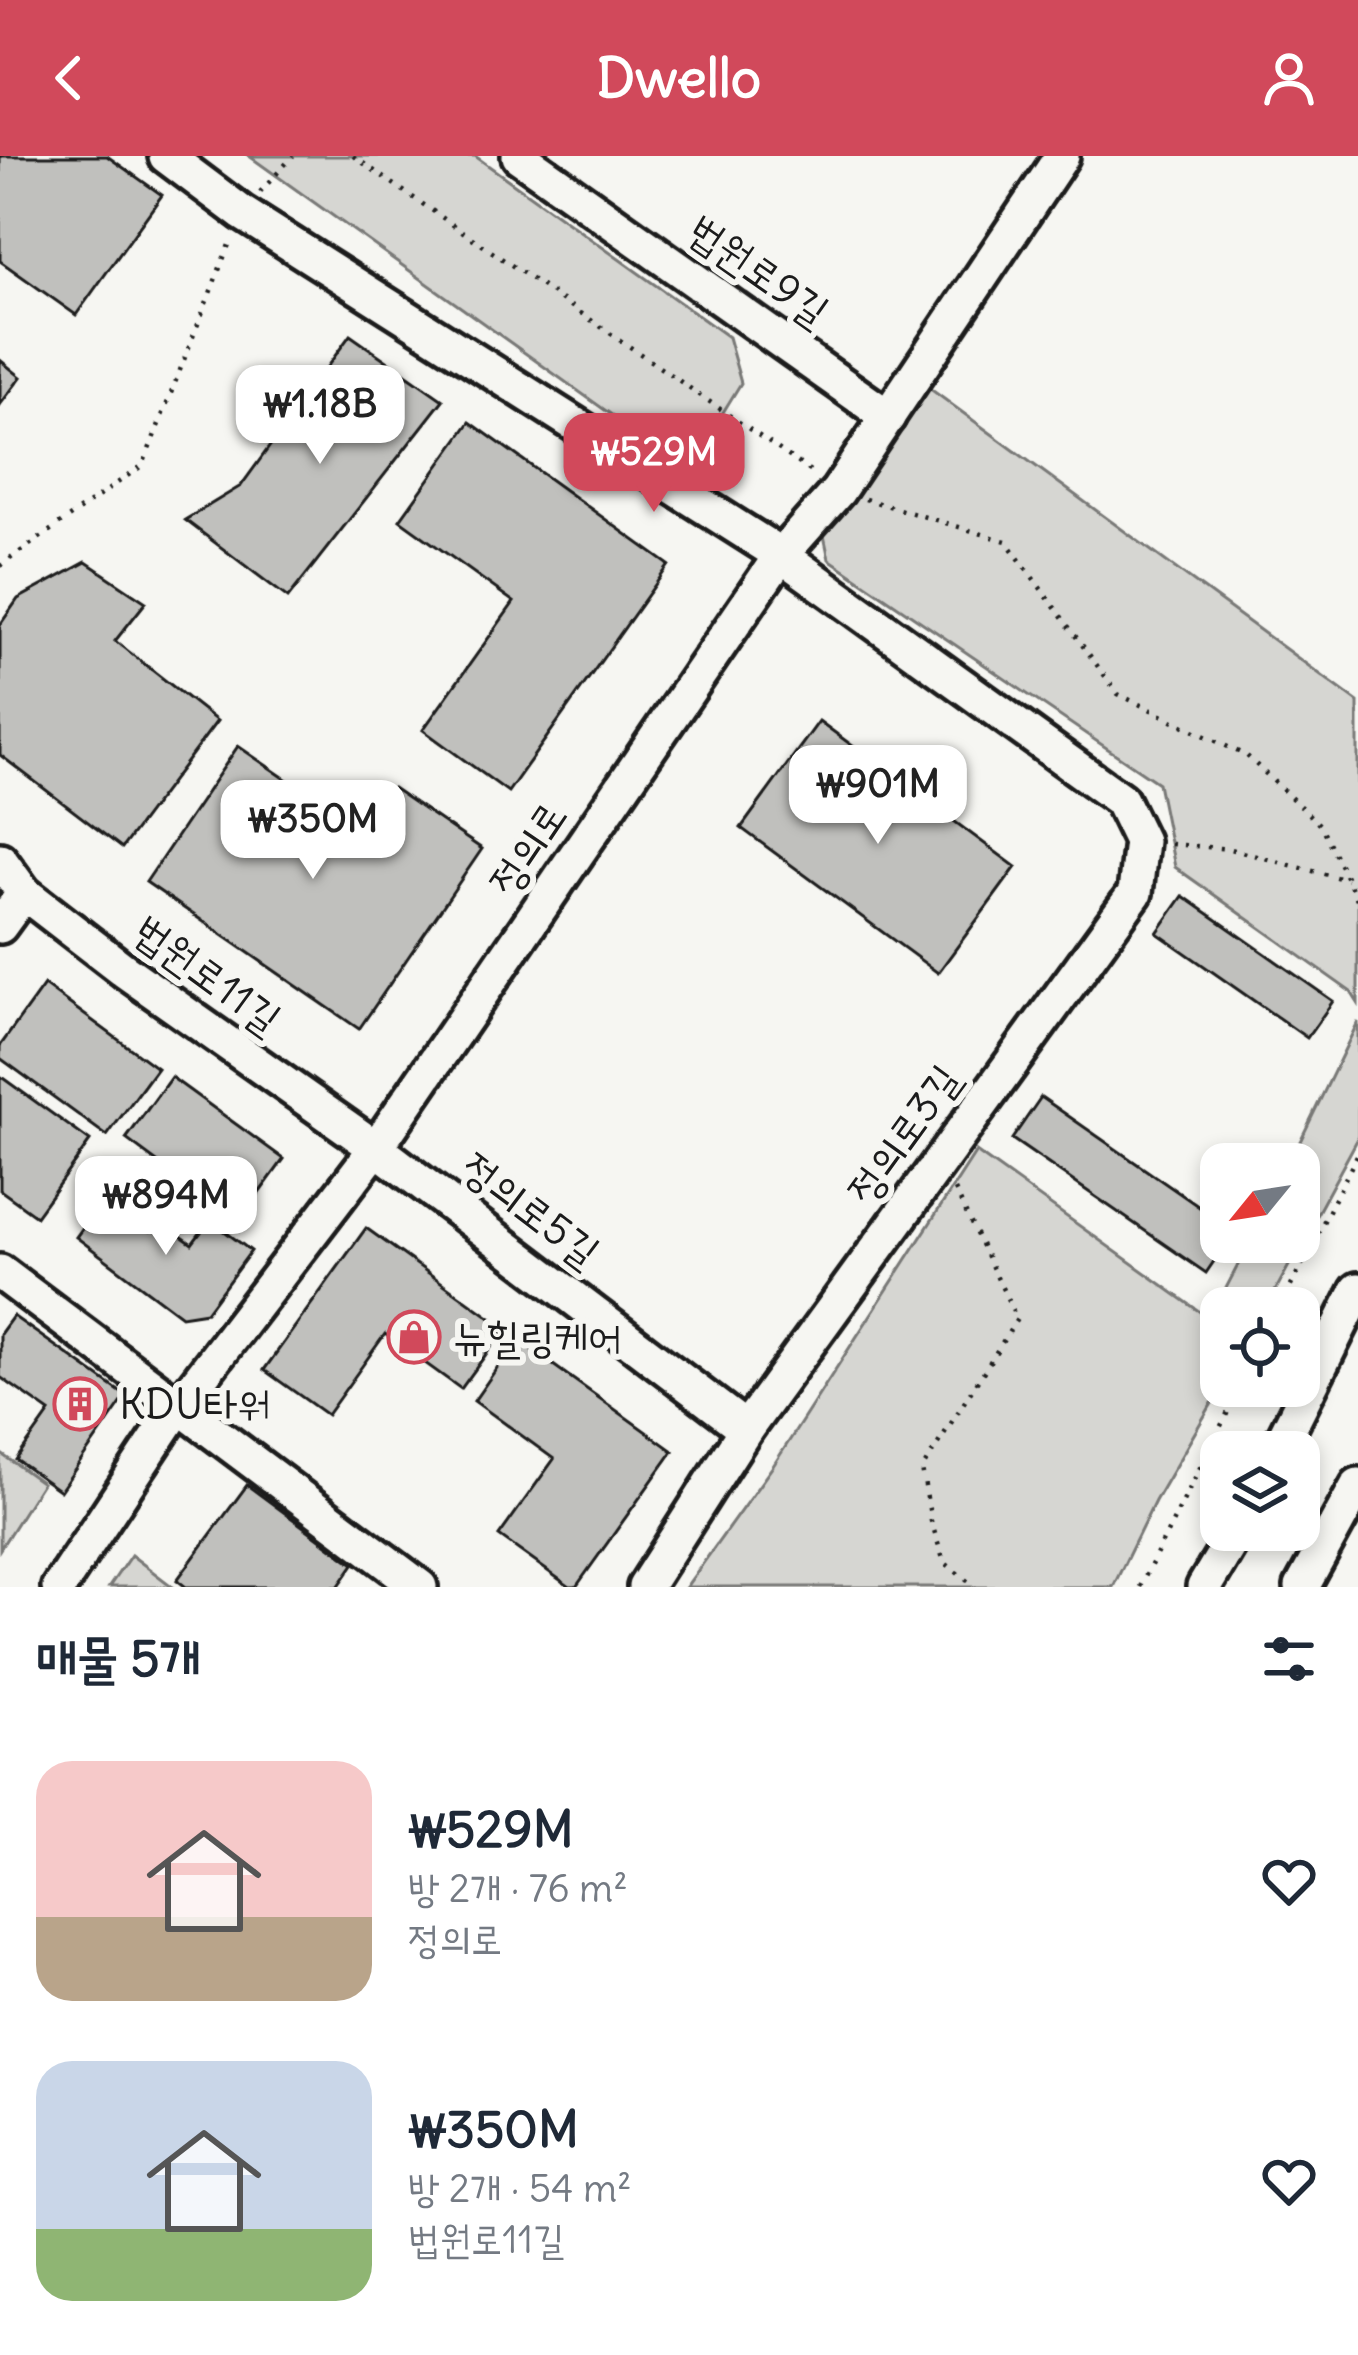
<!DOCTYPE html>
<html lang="ko">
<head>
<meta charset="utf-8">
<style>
	:root { --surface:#fff; --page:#f2f2f3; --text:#1f2937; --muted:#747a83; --accent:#d1495b }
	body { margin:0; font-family:Delius,"Poor Story",sans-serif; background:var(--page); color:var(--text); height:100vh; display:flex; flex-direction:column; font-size:45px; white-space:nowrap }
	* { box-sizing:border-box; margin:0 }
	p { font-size:39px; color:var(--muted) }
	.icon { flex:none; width:66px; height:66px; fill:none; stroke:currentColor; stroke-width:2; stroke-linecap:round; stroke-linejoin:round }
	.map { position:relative; height:1431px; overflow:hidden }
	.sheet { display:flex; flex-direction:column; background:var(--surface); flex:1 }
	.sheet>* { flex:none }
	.needle { width:78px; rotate:240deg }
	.tools { position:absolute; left:1200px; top:987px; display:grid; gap:24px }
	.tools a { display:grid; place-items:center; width:120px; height:120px; border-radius:24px; background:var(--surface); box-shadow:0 6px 18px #0003; font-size:60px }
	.price { position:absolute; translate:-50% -102px; padding:0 27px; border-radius:24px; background:#fff; color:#222; font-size:39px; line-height:78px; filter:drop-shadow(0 3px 6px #0008) }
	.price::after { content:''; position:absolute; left:50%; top:72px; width:36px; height:27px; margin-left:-18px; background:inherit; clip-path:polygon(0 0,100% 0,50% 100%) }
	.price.on { background:var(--accent); color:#fff }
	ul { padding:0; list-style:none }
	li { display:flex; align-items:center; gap:36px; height:300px; padding:0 36px }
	li span { display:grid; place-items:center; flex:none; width:336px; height:240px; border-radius:36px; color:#555 }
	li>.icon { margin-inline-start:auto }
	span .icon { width:144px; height:144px; fill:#fffc; stroke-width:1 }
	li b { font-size:51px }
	h2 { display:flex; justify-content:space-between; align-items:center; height:144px; padding:0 36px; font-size:51px }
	header { display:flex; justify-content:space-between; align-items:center; height:156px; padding:0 36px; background:var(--accent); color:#fff; font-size:54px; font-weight:800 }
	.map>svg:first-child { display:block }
	.green { fill:#d6d6d2; stroke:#797977; stroke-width:3 }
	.building { fill:#c0c0bd; stroke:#1c1c1c; stroke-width:3 }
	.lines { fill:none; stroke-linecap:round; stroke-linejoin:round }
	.minor-casing { stroke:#1c1c1c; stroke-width:42 }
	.path { stroke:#1c1c1c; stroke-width:4.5; stroke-dasharray:3 9; stroke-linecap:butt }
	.minor { stroke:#f6f6f2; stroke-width:33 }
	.labels { text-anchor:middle; stroke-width:12; stroke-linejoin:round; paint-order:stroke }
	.street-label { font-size:42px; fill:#1c1c1c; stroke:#f6f6f2 }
	.poi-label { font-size:42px; fill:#1c1c1c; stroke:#f6f6f2; text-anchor:start }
</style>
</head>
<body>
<header><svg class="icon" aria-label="back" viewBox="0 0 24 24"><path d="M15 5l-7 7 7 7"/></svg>Dwello<svg class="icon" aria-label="person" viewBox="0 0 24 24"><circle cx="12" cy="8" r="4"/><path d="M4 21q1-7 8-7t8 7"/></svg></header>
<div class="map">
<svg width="1358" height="1431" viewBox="0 0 1358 1431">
	<rect width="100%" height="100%" fill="#f6f6f2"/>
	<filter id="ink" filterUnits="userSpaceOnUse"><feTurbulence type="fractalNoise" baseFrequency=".00833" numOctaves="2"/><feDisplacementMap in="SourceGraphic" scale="24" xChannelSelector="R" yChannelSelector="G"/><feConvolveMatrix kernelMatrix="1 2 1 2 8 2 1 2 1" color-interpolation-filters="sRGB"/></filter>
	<g filter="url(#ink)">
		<g class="green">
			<polygon points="249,0 475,0 728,181 741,227 709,279 651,287"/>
			<polygon points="918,224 1358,546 1358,847 1351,836 1175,711 1158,627 829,403 820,360"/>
			<polygon points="1358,866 1358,982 1266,1152 1221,1152 1222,1230 1155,1345 1113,1431 686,1431 773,1310 976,996 1210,1163 1250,1086 1299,1086 1299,1008 1289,1008"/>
			<polygon points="0,1297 42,1327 0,1393"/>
			<polygon points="131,1399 173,1431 109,1431"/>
		</g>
		<g class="building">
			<polygon points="0,0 107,0 162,39 76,159 0,105"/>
			<polygon points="350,179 443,244 288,442 185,364 241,330"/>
			<polygon points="0,204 21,221 0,249"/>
			<polygon points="470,266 669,409 508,636 423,574 514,446 400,364"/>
			<polygon points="86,406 146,446 115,485 217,565 122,692 0,599 0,469 18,443"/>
			<polygon points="819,565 1016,711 938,817 741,672"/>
			<polygon points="238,590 363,676 393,632 482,693 359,873 146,726"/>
			<polygon points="1183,740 1333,845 1307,882 1157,777"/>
			<polygon points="44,829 157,912 107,980 0,902 0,890"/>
			<polygon points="0,920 90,985 36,1060 0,1034"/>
			<polygon points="171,921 284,1003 238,1066 126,983"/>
			<polygon points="1041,941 1221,1066 1221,1086 1227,1086 1206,1117 1012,983"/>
			<polygon points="105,1041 150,1075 159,1064 192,1088 210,1064 251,1095 206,1156 181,1160 76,1081"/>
			<polygon points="366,1072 505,1172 461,1233 385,1178 327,1259 264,1214"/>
			<polygon points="13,1160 126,1240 60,1335 16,1304 50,1256 0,1221 0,1178"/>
			<polygon points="517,1183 673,1295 576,1431 570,1431 499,1380 554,1303 474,1245"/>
			<polygon points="247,1329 354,1408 338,1431 186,1431 177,1424"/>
		</g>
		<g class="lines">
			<g class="minor-casing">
				<g id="minor">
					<polyline points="166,0 242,57 781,399 1121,644 1141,685 1135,737 746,1273 645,1431"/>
					<polyline points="519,0 888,261"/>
					<polyline points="0,704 24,737 125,815 376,992 746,1273"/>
					<polyline points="0,770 24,737"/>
					<polyline points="0,1116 420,1431"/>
					<polyline points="1277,1296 1358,1134"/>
					<polyline points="59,1431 178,1251 376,992 781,399 838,335 1062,0"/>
					<polyline points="1204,1431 1238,1374"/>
					<polyline points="1302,1431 1358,1329"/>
				</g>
			</g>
			<g class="path">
				<polyline points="353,0 813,317"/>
				<polyline points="260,36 293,0"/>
				<polyline points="865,343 1006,385 1118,538 1247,600 1321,670 1358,745"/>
				<polyline points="0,410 143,309 230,86"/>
				<polyline points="1171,688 1230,693 1347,724"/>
				<polyline points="955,1034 1017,1163 922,1313 931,1365 944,1406 975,1431"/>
				<polyline points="1280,1152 1358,997"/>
				<polyline points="1140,1431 1241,1230"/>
			</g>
			<use href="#minor" class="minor"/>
		</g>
	</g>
	<defs>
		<g id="shop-ring" transform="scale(2.7)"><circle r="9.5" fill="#f6f6f2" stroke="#d1495b" stroke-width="1.5"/><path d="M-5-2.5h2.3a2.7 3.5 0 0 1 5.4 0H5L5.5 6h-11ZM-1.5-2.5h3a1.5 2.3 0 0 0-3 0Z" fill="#d1495b"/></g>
		<g id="building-ring" transform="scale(2.7)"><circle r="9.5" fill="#f6f6f2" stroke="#d1495b" stroke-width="1.5"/><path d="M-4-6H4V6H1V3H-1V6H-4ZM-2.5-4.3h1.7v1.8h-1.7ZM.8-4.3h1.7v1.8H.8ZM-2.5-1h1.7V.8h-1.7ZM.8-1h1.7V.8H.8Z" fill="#d1495b"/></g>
	</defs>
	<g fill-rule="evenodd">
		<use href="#shop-ring" x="414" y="1181"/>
		<use href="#building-ring" x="80" y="1248"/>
	</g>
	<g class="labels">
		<g class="street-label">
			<text transform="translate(759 114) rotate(35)" y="15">법원로9길</text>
			<text transform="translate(527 692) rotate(-56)" y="15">정의로</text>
			<text transform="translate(208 818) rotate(36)" y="15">법원로11길</text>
			<text transform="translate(903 978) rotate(-54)" y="15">정의로3길</text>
			<text transform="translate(531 1053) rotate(37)" y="15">정의로5길</text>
		</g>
		<g class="poi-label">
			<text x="453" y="1196">뉴힐링케어</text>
			<text x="119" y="1263">KDU타워</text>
		</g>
	</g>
</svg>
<div class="tools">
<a><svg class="needle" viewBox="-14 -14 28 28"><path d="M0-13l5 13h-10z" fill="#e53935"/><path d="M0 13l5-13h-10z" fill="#747a83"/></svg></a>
<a><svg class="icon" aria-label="locate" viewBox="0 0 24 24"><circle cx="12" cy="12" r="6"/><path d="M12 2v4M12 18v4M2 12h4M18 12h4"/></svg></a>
<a><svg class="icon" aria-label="layers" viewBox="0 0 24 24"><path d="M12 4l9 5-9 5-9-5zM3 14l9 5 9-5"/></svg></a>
</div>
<b class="price" style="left:320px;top:311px">₩1.18B</b>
<b class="price on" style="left:654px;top:359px">₩529M</b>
<b class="price" style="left:878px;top:691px">₩901M</b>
<b class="price" style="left:313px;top:726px">₩350M</b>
<b class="price" style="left:166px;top:1102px">₩894M</b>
</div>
<section class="sheet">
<h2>매물 5개<svg class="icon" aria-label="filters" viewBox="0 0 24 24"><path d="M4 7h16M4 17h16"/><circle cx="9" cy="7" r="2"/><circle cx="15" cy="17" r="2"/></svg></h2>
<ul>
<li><span style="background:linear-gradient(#f6c9c9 65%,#b9a48a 0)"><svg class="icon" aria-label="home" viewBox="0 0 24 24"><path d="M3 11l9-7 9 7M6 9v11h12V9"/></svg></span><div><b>₩529M</b><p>방 2개 · 76 m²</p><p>정의로</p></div><svg class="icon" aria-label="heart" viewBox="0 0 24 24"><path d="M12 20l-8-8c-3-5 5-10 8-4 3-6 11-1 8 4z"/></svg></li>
<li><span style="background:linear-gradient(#c9d6e8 70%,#8fb573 0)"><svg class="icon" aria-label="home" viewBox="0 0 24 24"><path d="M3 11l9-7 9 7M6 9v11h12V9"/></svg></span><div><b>₩350M</b><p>방 2개 · 54 m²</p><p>법원로11길</p></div><svg class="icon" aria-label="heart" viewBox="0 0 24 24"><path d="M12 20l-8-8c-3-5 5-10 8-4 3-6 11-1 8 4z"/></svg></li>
</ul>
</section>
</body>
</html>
